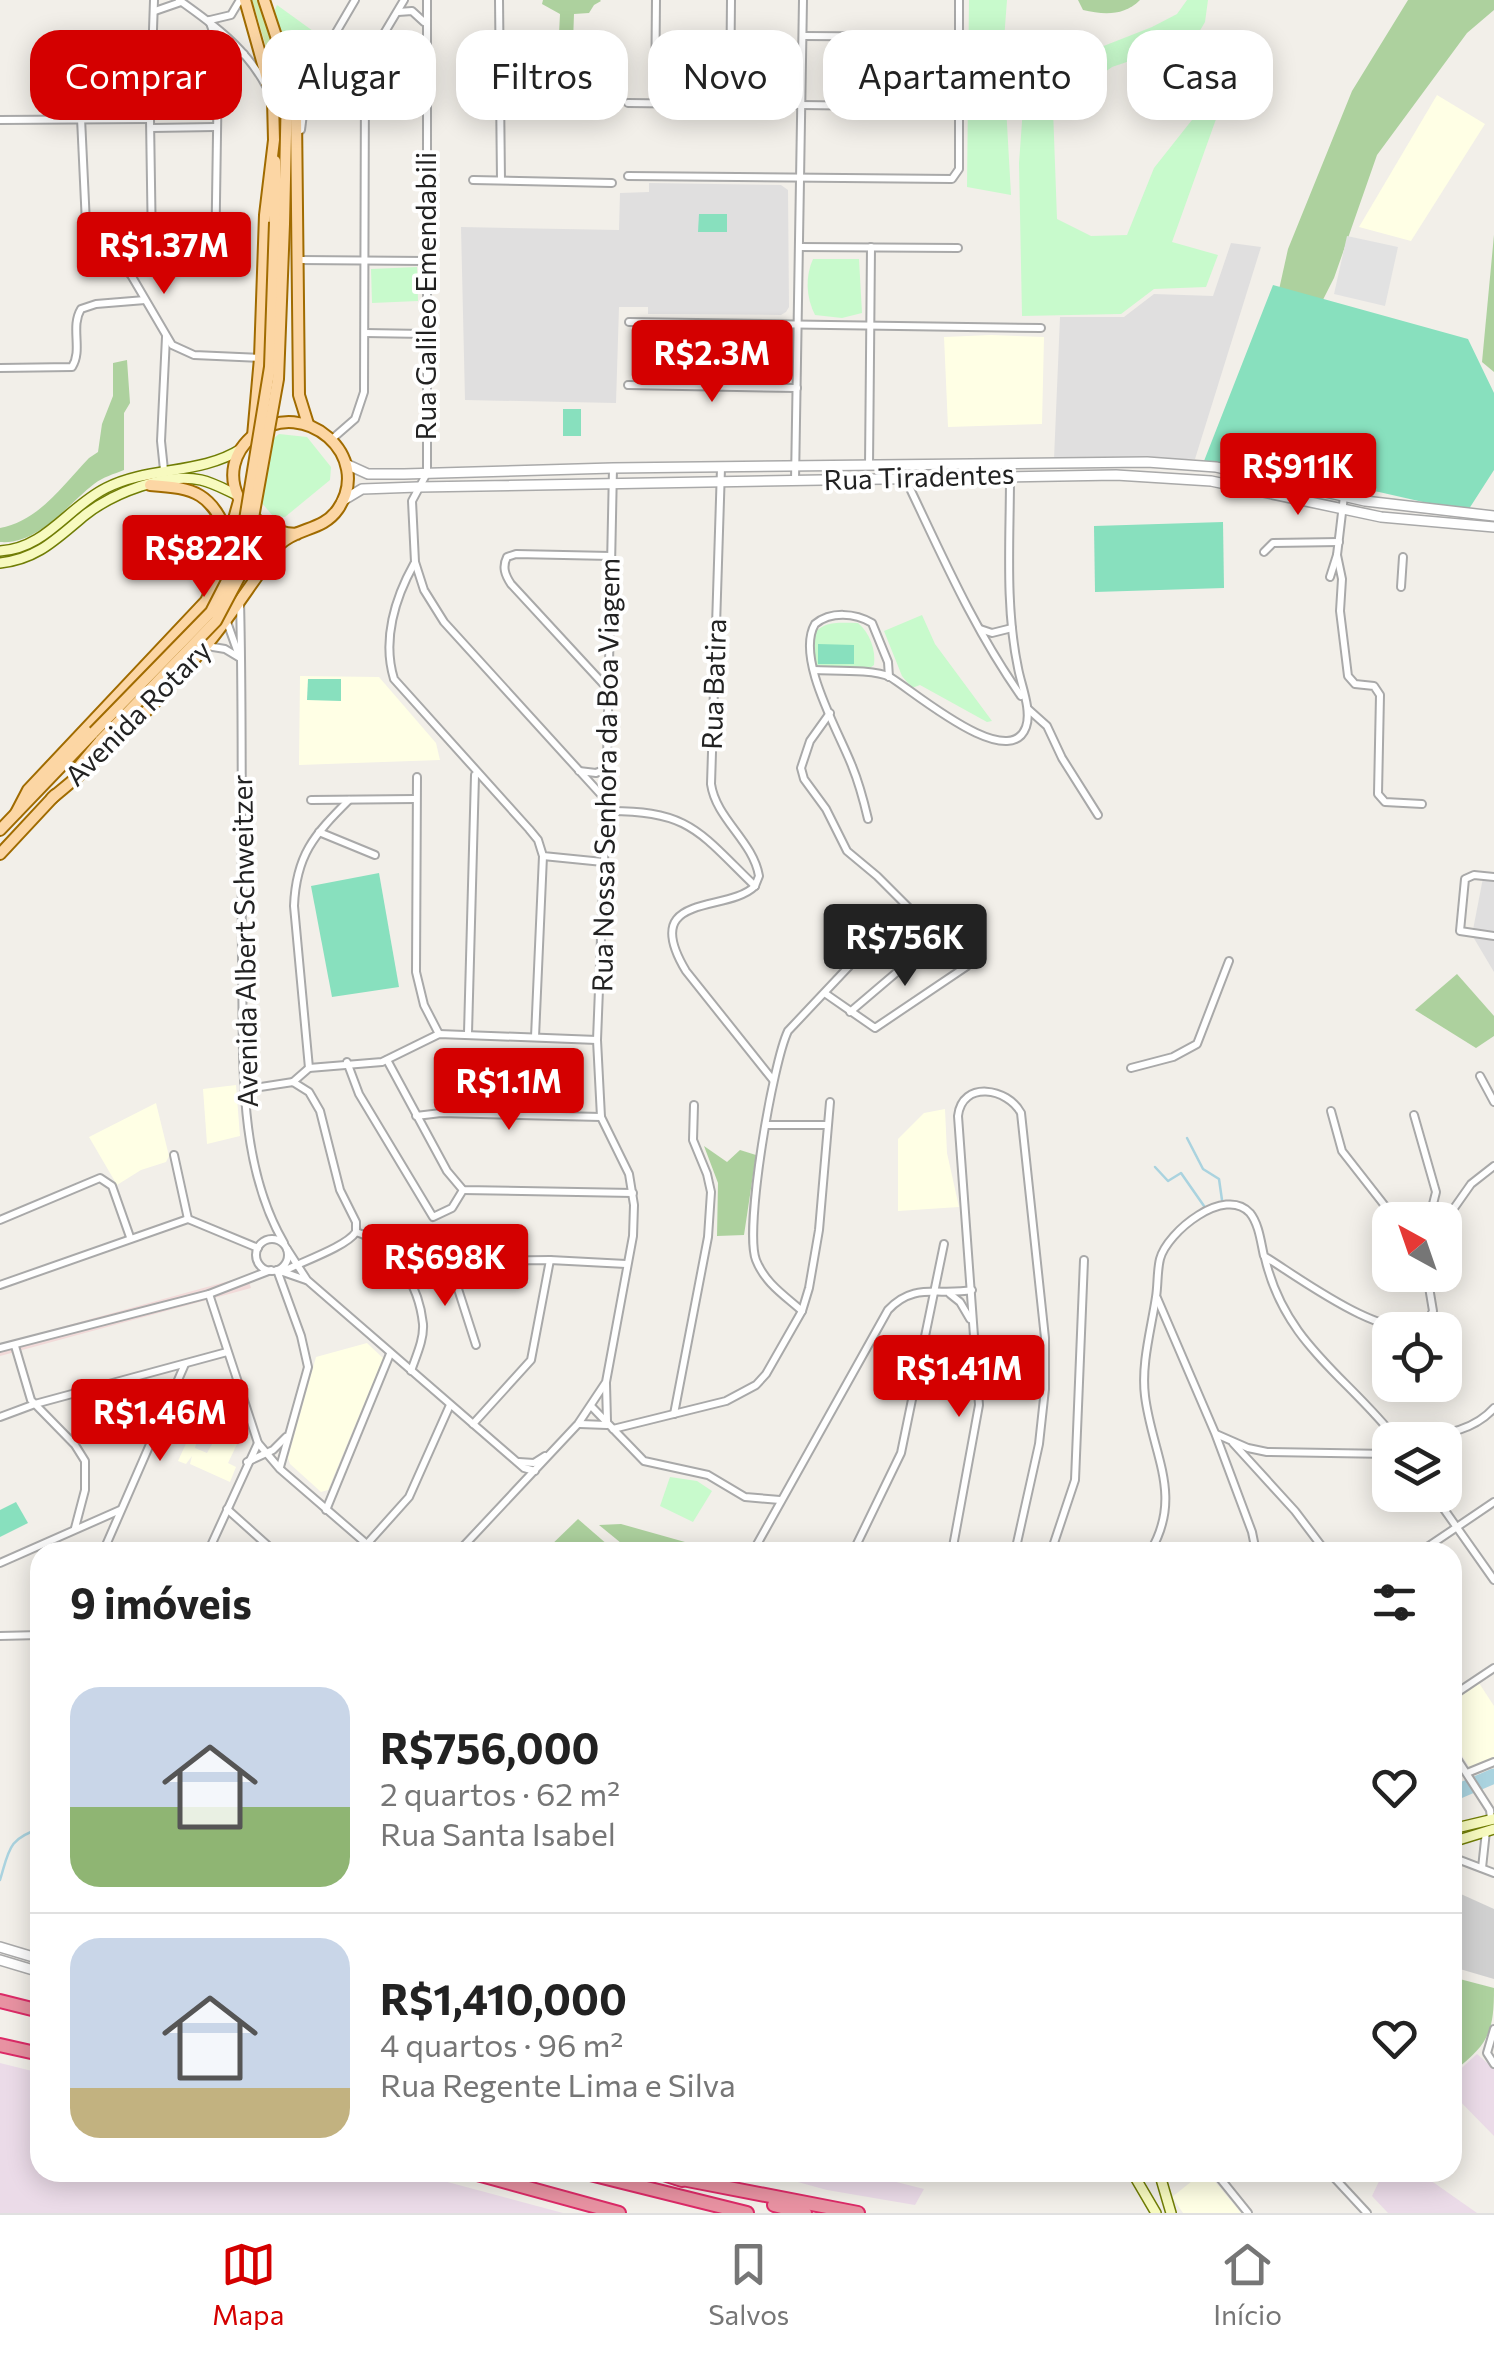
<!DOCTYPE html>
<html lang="pt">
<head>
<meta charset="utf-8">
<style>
	:root { --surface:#fff; --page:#f6f6f6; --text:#222; --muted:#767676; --line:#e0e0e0; --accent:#d40000 }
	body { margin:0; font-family:Commissioner,sans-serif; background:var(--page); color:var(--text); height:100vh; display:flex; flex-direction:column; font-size:38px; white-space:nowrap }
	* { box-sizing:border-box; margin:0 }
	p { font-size:32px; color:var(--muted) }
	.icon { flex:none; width:55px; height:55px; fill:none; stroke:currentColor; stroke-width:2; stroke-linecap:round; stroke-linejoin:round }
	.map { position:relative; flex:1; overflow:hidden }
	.drawer { position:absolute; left:30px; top:1542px; width:1432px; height:640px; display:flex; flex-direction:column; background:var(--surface); border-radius:30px; box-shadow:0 5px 25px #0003 }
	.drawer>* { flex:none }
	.top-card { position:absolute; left:30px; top:30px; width:1435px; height:90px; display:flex; gap:20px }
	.needle { width:65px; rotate:320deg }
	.tools { position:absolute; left:1372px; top:1202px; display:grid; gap:20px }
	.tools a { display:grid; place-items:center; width:90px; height:90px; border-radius:20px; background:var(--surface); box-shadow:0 5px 25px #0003; font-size:50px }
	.price { position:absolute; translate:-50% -85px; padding:0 22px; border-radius:10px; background:var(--accent); color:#fff; font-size:32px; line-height:65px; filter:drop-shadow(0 2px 5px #0008) }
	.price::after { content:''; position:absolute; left:50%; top:60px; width:30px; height:22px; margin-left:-15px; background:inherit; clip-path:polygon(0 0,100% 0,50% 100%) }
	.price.current { background:#222; color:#fff }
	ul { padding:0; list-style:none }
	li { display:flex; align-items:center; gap:30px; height:250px; padding:0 40px }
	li+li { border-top:2px solid var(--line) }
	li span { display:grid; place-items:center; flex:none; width:280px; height:200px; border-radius:30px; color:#555 }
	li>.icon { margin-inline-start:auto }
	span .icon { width:120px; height:120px; fill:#fffc; stroke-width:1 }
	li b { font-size:42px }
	h2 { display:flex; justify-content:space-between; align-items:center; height:120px; padding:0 40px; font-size:42px }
	.chip { padding:0 35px; border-radius:30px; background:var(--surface); box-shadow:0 5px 25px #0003; font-size:35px; line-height:90px }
	.chip.current { background:var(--accent); color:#fff }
	.menu { display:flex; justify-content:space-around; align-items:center; height:140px; border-top:2px solid var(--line); background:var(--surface); font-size:28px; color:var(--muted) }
	.menu a { display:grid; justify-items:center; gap:5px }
	.menu .current { color:var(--accent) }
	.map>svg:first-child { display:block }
	.residential { fill:#e0dfdf }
	.commercial { fill:#f2dad9 }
	.industrial { fill:#ebdbe8 }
	.education { fill:#ffffe5 }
	.religious { fill:#d0d0d0 }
	.grass { fill:#cdebb0 }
	.forest { fill:#add19e }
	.park { fill:#c8facc }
	.pitch { fill:#88e0be }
	.parking { fill:#e2e2e2 }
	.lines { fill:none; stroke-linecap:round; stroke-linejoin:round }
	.stream { stroke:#aad3df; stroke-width:2.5 }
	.river { stroke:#aad3df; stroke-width:15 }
	.minor-casing { stroke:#a9a9a9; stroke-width:10 }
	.tertiary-casing { stroke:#a9a9a9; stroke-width:12 }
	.secondary-casing { stroke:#707d05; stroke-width:12 }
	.primary-casing { stroke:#a06b00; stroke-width:14 }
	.motorway-casing { stroke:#dc2a67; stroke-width:16 }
	.minor { stroke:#fff; stroke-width:6 }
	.tertiary { stroke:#fff; stroke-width:9 }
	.secondary { stroke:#f7fabf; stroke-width:9 }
	.primary { stroke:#fcd6a4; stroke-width:10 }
	.motorway { stroke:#e892a2; stroke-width:12 }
	.primary-bridge-casing { stroke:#a06b00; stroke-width:14; stroke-linecap:butt }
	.primary-bridge { stroke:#fcd6a4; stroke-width:10 }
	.labels { text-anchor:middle; stroke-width:8; stroke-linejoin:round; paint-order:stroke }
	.street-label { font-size:28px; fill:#222; stroke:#fff }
</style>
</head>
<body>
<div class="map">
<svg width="1494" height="2213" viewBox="0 0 1494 2213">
	<rect width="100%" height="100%" fill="#f2efe9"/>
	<g class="residential">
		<polygon points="649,183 781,185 788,190 789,307 786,312 781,315 648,314 648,307 619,307 616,403 465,400 461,227 619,230 620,193 649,192"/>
		<polygon points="1231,243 1261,247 1195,459 1054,459 1060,317 1124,317 1154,294 1213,296"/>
		<polygon points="1483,878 1494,878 1494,972 1472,935"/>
	</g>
	<polygon class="commercial" points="247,1276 251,1288 0,1356 0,1344"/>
	<g class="industrial">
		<polygon points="1477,2054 1494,2069 1494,2136 1453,2094 1453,2076"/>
		<polygon points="0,2063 40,2073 40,2172 414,2173 563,2213 0,2213"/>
		<polygon points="765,2173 861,2173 924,2189 915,2205 827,2190"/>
		<polygon points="1383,2173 1420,2173 1477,2213 1388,2213 1372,2196"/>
	</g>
	<g class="education">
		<polygon points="1437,95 1485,124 1411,241 1359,227"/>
		<polygon points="991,335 1044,337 1042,424 948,427 944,337"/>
		<polygon points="300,676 379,677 436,743 440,760 299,765"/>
		<polygon points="236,1085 240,1136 207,1144 203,1089"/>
		<polygon points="156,1103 169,1156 166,1162 141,1170 117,1185 89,1137"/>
		<polygon points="945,1109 947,1153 959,1207 898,1211 898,1139 924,1113"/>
		<polygon points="367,1343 383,1358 328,1490 321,1492 290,1464 288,1458 316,1357"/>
		<polygon points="221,1428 237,1435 239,1440 228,1463 236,1467 230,1482 190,1464 192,1456 186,1464 178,1461 189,1437 197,1440 195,1448 207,1453"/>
		<polygon points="1479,1683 1494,1706 1494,1757 1470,1768 1453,1742 1453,1702"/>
		<polygon points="1202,2173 1208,2173 1241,2213 1183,2213 1172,2197"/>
	</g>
	<polygon class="religious" points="1452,1890 1494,1909 1494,1979 1453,1967"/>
	<polygon class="grass" points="252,0 260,0 280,70 283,121 275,77"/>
	<g class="forest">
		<polygon points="543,0 600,0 601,1 594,5 589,13 574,14 573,42 567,43 564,35 559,34 560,14 542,4"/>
		<path d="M1078 0H1140C1124 16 1104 15 1083 10Z"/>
		<polygon points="1408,0 1494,0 1494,10 1467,33 1377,155 1334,278 1293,359 1247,434 1288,249 1352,91"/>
		<polygon points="1494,235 1494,372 1482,362"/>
		<path d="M127 360 130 403 124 413V470C114 474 103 477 94 484 67 505 38 545 0 542V528C39 521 63 485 89 458L98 452 102 424 113 396V363Z"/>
		<polygon points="1457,974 1494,1016 1494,1036 1476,1048 1415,1010"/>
		<polygon points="704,1146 727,1162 740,1150 756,1155 744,1235 717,1236 718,1183"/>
		<polygon points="578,1519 616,1552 544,1552"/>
		<polygon points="621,1524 685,1542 702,1552 632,1552 599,1525"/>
		<path d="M1452 1977 1494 1988C1494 2034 1488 2044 1453 2072Z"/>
	</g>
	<g class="park">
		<polygon points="969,0 1007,0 1003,53 1011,195 967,187"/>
		<polygon points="1187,0 1208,0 1205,22 1195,39 1112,67 1053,109 1057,219 1091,236 1127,235 1154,168 1203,106 1220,108 1172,242 1218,255 1206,287 1154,289 1121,314 1022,316 1019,163 1023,108 1068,60 1152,27 1177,14"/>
		<polygon points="277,5 324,39 305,65 292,64 274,12"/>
		<polygon points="334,49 357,64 358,108 306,106 310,88"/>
		<path d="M813 259H859L862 313 842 318 815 315C806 297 805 277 813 259Z"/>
		<polygon points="417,267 418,301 372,303 371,269"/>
		<polygon points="279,434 307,437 331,467 330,480 285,517 273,516 247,486 249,459"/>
		<polygon points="922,615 935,644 992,721 987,722 920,685 912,688 902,676 884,631"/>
		<path d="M858 623C870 633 876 650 874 665L867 670 816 665 811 638C822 620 838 623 858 623Z"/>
		<polygon points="670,1477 697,1481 712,1491 693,1522 660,1506"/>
	</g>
	<g class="pitch">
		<polygon points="699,214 727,214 727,232 698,232"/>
		<polygon points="1273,285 1468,339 1494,393 1494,470 1467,512 1379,492 1204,461"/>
		<rect x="563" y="409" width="18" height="27"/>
		<polygon points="1223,522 1224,588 1095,592 1094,526"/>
		<polygon points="818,644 854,645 854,664 818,664"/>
		<polygon points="308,679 341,679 341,701 307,700"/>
		<polygon points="379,873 399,987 332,997 311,886"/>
		<polygon points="16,1502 28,1523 0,1537 0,1510"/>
	</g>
	<polygon class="parking" points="1347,236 1398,247 1385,306 1334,294"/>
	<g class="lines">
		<g class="stream">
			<polyline points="1187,1138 1203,1169 1219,1179 1222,1200"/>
			<polyline points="1155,1167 1168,1181 1181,1173 1204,1206"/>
			<path d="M0 1880C9 1851 8 1838 40 1829"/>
		</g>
		<polyline class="river" points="1452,1794 1494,1776"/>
		<g class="minor-casing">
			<g id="minor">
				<path d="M179 0C213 24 246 48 266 86"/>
				<polyline points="427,0 427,473 412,501 415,562 424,590 444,622 605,799"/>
				<polyline points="499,0 501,180"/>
				<polyline points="155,11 181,2"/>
				<polyline points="398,12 412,11 424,22"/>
				<polyline points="209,20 216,40 218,69 215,267"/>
				<polyline points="210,20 231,15 240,0"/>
				<polyline points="803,36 958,37"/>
				<polyline points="219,68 229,56 244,54"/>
				<polyline points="288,69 306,69 317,60"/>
				<polyline points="628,103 958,107"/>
				<polyline points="655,103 656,0"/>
				<polyline points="730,104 731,0"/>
				<polyline points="81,118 87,245 118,262 131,275 172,345 194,355 259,358"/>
				<polyline points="0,120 150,119"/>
				<polyline points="151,128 215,127"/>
				<polyline points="301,130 307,82 355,0"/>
				<polyline points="628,176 952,179 959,169 959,0"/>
				<polyline points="473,180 612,183"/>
				<polyline points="799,247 958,248"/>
				<polyline points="300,260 425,261"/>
				<polyline points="131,275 146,263 152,248 150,119 154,0"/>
				<polyline points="629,322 1041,328"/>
				<polyline points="365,333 425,334"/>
				<path d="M0 368 72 367C83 350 70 327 81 309L96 304 145 300"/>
				<polyline points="628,385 797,388"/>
				<polyline points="332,439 355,419 364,392 365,75 370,57 404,0"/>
				<polyline points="869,466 871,247"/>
				<path d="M721 468 711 784C716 819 753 841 759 876L755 886"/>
				<polyline points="164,470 161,441 166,337"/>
				<path d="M905 478C941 553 973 628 1021 696"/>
				<polyline points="795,481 803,0"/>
				<polyline points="1264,552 1273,543 1339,542"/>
				<polyline points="1337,555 1342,579 1340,611 1348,676 1355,684 1374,686 1380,695 1378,794 1385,802 1422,804"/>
				<path d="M414 564C395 598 382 640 394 679L529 829 538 840 543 856 603 862"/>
				<polyline points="1330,577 1337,555 1344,496"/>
				<polyline points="1401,587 1403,557"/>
				<path d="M240 601C243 721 241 841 242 960 244 1053 236 1161 284 1243"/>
				<polyline points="227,622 238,653"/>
				<polyline points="980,629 992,633 1012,628"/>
				<polyline points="207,646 225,649 240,658"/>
				<path d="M814 670C832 671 874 669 890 677 911 689 1009 774 1026 727 1032 710 1021 685 1018 668 1005 606 1010 540 1010 477"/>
				<path d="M608 689 511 584C505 575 502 567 507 557L516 554 611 556"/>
				<polyline points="1028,709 1047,726 1062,758 1098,815"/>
				<polyline points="579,771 596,773 606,769"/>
				<polyline points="417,777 416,972 424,1005 439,1034"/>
				<polyline points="311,800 415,799"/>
				<path d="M606 811C690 810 699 832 755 886"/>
				<path d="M868 819C864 802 859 783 852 766 839 732 795 658 815 624 831 611 855 613 872 623L888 662 889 677"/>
				<polyline points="319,832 375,855"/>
				<polyline points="1494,877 1474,875 1465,879 1460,931 1494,936"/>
				<path d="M755 886C727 914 638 891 686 971L773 1080"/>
				<polyline points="826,994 875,1028 967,966 877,876 847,851 826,809 804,779 801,768 810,741 830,713"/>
				<polyline points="850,1012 937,938"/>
				<polyline points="468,1033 475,775"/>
				<polyline points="535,1037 543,856"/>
				<polyline points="387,1060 447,1171 463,1190 633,1193"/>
				<polyline points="347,1062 359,1094 433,1217 452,1208 463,1190"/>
				<path d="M309 1068 294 906C296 855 314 835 349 800"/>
				<polyline points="1131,1068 1173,1057 1197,1044 1229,961"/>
				<polyline points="1480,1076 1494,1102"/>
				<polyline points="293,1082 309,1068 382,1062 439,1034 597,1040"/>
				<polyline points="247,1089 293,1082 309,1092 320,1111 340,1190 356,1222 356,1232"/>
				<polyline points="1331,1111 1342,1151 1396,1220"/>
				<polyline points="1414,1115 1436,1192 1429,1220"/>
				<polyline points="416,1116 441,1113 601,1117"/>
				<polyline points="767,1125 826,1125"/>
				<polyline points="174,1155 188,1219"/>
				<polyline points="0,1220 100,1178 112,1186 130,1237"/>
				<polyline points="1445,1221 1471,1184 1494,1166"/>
				<path d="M356 1232C394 1244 419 1285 423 1324 424 1340 416 1356 411 1371"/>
				<circle cx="272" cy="1255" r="16"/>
				<polyline points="287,1249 307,1280 524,1468 535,1471"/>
				<path d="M1265 1258C1285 1344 1347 1376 1397 1440"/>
				<polyline points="277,1270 301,1336 308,1367 280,1467"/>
				<polyline points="280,1271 306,1280"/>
				<path d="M282 1272C301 1262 346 1247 356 1232"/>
				<polyline points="0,1285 188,1219 258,1248"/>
				<polyline points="209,1294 258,1443 280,1469 376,1552"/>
				<polyline points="950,1294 960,1302 970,1319"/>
				<polyline points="1157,1298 1215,1433 1252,1532 1256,1552"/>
				<path d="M802 1311C784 1295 765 1283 756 1260 744 1229 773 1062 788 1031L905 907"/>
				<polyline points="476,1345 449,1261 550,1260 626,1264"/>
				<polyline points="15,1346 31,1400 75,1445 85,1461 85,1490 75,1528"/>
				<polyline points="0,1348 209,1294 271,1270"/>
				<polyline points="606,1384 607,1421"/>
				<polyline points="592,1407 644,1461 708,1475 745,1497 780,1500"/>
				<polyline points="674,1414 708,1237 711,1192 707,1174 693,1140 694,1105"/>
				<polyline points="0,1417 35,1404 227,1352"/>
				<polyline points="473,1424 531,1360 550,1260"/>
				<polyline points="580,1424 607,1425"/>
				<polyline points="613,1429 726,1401 756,1385 766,1374 802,1311 809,1288 819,1230 830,1102"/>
				<polyline points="1216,1434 1248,1448 1267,1452 1390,1454"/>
				<path d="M1395 1436C1429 1438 1471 1434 1494 1408"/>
				<polyline points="1233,1443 1295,1511 1326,1552"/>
				<polyline points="247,1462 273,1450 286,1437"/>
				<polyline points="519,1462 534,1463 545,1456"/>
				<polyline points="1434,1495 1494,1580"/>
				<polyline points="227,1509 275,1552"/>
				<polyline points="326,1510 390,1354"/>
				<polyline points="366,1545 409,1497 450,1405"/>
				<path d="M755 1548 888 1310C914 1282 938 1296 972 1290"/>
				<polyline points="103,1552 185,1364"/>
				<polyline points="208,1552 258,1443"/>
				<polyline points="458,1552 578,1424 606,1382 633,1236 634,1205 629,1174 601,1117 597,1040 606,811 613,468"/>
				<polyline points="853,1552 901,1453 944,1244"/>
				<path d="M952 1552 979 1405 958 1116C962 1080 1008 1088 1021 1113L1045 1338V1389L1039 1444 1015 1552"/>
				<polyline points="1051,1552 1075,1480 1084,1260"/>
				<path d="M1150 1552C1184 1495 1152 1454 1145 1396 1141 1364 1151 1330 1156 1297 1158 1285 1157 1271 1160 1259 1167 1232 1225 1185 1250 1213 1259 1224 1261 1243 1264 1256 1297 1276 1389 1346 1426 1324L1433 1311 1427 1275"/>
				<polyline points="1420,1552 1494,1502"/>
				<polyline points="0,1563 120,1510"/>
				<polyline points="0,1636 40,1635"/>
				<polyline points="1452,1696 1494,1668"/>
				<polyline points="1452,1751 1490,1810 1491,1819"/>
				<polyline points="1467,1773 1494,1762"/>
				<polyline points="1452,1857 1494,1873"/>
				<polyline points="1482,1868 1486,1831"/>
				<polyline points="1494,2029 1487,2053 1494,2064"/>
				<polyline points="1215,2172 1248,2213"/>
				<polyline points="1329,2172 1367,2213"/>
			</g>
		</g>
		<g class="tertiary-casing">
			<g id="tertiary">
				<polyline points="346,464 368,474 404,474 613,468 1147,462 1216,467 1365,501 1494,516"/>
				<polyline points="342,501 362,489 418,487 1116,475 1211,481 1381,517 1494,527"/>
				<polyline points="0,1947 40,1959"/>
				<polyline points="0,1960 40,1972"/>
			</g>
		</g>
		<g class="secondary-casing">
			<g id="secondary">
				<path d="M0 551C45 549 68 507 106 488 149 466 200 475 241 449"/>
				<path d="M0 563C38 559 57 538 85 515 113 493 166 472 201 480 214 483 226 490 237 495"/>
				<polyline points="1452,1829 1494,1819"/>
				<polyline points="1452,1842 1494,1829"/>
				<polyline points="1132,2172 1156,2213"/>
				<polyline points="1159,2172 1171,2213"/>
			</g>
		</g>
		<g class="primary-casing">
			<g id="primary">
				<polyline points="245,0 273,100 274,140 265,215 260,358 253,436"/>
				<polyline points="264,0 287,69 296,115 299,395 308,424"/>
				<polyline points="275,222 275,161"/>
				<polyline points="284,224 287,90"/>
				<path d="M150 485C196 488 211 493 229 537"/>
				<polyline points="76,770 101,740"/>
				<path d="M52 798C105 755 165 695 209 642 228 619 245 593 263 568 268 561 274 550 280 544 298 527 323 531 338 509 374 456 304 396 255 434 208 471 244 533 297 534"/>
				<polyline points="16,813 28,790 206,601 219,573 239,501"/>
				<polyline points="0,830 94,732"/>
				<polyline points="0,854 55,795"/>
			</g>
		</g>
		<g class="motorway-casing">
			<g id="motorway">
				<polyline points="0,2001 40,2011"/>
				<polyline points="0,2045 40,2054"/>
				<polyline points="470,2172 619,2213"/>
				<polyline points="582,2172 747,2213"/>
				<polyline points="657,2172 682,2180"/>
				<polyline points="677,2178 858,2213"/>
				<polyline points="774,2205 805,2213"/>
			</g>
		</g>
		<use href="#minor" class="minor"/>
		<use href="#tertiary" class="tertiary"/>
		<use href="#secondary" class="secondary"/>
		<use href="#primary" class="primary"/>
		<use href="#motorway" class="motorway"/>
		<g class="primary-bridge-casing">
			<g id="primary-bridge">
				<polyline points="94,732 211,612 232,571 242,538 270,367 275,222"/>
				<polyline points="101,740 216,621 244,568 278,379 284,224"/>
			</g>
		</g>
		<use href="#primary-bridge" class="primary-bridge"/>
	</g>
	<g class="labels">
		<g class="street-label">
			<text transform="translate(426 296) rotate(-90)" y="10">Rua Galileo Emendabili</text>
			<text transform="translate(919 477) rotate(-2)" y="10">Rua Tiradentes</text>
			<text transform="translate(714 684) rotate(-88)" y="10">Rua Batira</text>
			<text transform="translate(138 713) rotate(-45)" y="10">Avenida Rotary</text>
			<text transform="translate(606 775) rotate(-89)" y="10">Rua Nossa Senhora da Boa Viagem</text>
			<text transform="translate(245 941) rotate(-91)" y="10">Avenida Albert Schweitzer</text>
		</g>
	</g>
</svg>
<div class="tools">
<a><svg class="needle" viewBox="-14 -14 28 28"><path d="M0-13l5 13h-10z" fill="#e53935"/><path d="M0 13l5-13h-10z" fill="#767676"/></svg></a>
<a><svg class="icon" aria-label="locate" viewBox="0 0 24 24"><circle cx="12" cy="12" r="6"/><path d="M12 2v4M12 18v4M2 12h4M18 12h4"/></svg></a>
<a><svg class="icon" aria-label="layers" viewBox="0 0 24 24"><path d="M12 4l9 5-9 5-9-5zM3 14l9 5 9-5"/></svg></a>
</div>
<b class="price" style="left:164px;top:297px">R$1.37M</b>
<b class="price" style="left:712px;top:405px">R$2.3M</b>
<b class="price" style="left:1298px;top:518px">R$911K</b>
<b class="price" style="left:204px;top:600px">R$822K</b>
<b class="price current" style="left:905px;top:989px">R$756K</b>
<b class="price" style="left:509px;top:1133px">R$1.1M</b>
<b class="price" style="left:445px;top:1309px">R$698K</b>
<b class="price" style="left:959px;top:1420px">R$1.41M</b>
<b class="price" style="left:160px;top:1464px">R$1.46M</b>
<div class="top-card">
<a class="chip current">Comprar</a>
<a class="chip">Alugar</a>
<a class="chip">Filtros</a>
<a class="chip">Novo</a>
<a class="chip">Apartamento</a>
<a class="chip">Casa</a>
</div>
<section class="drawer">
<h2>9 imóveis<svg class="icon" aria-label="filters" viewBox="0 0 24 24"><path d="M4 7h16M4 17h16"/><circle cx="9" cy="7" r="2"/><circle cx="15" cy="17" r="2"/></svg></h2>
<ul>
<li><span style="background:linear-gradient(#c9d6e8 60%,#8fb573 0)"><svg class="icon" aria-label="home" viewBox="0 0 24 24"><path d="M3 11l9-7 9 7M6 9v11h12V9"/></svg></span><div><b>R$756,000</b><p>2 quartos · 62 m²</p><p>Rua Santa Isabel</p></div><svg class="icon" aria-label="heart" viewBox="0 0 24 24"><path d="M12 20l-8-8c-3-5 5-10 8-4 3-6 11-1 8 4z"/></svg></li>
<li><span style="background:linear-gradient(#c9d6e8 75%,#c2b280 0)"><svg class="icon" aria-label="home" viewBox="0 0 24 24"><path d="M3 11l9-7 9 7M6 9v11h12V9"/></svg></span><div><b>R$1,410,000</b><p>4 quartos · 96 m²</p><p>Rua Regente Lima e Silva</p></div><svg class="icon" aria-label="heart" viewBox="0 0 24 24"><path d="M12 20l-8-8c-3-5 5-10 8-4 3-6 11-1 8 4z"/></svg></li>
</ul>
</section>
</div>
<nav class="menu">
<a class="current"><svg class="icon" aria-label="map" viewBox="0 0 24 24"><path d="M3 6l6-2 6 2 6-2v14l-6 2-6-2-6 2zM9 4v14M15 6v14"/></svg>Mapa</a>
<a><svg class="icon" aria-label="saved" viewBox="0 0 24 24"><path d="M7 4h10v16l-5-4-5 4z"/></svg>Salvos</a>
<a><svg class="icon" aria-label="home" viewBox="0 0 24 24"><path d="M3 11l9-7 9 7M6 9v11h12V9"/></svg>Início</a>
</nav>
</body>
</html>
